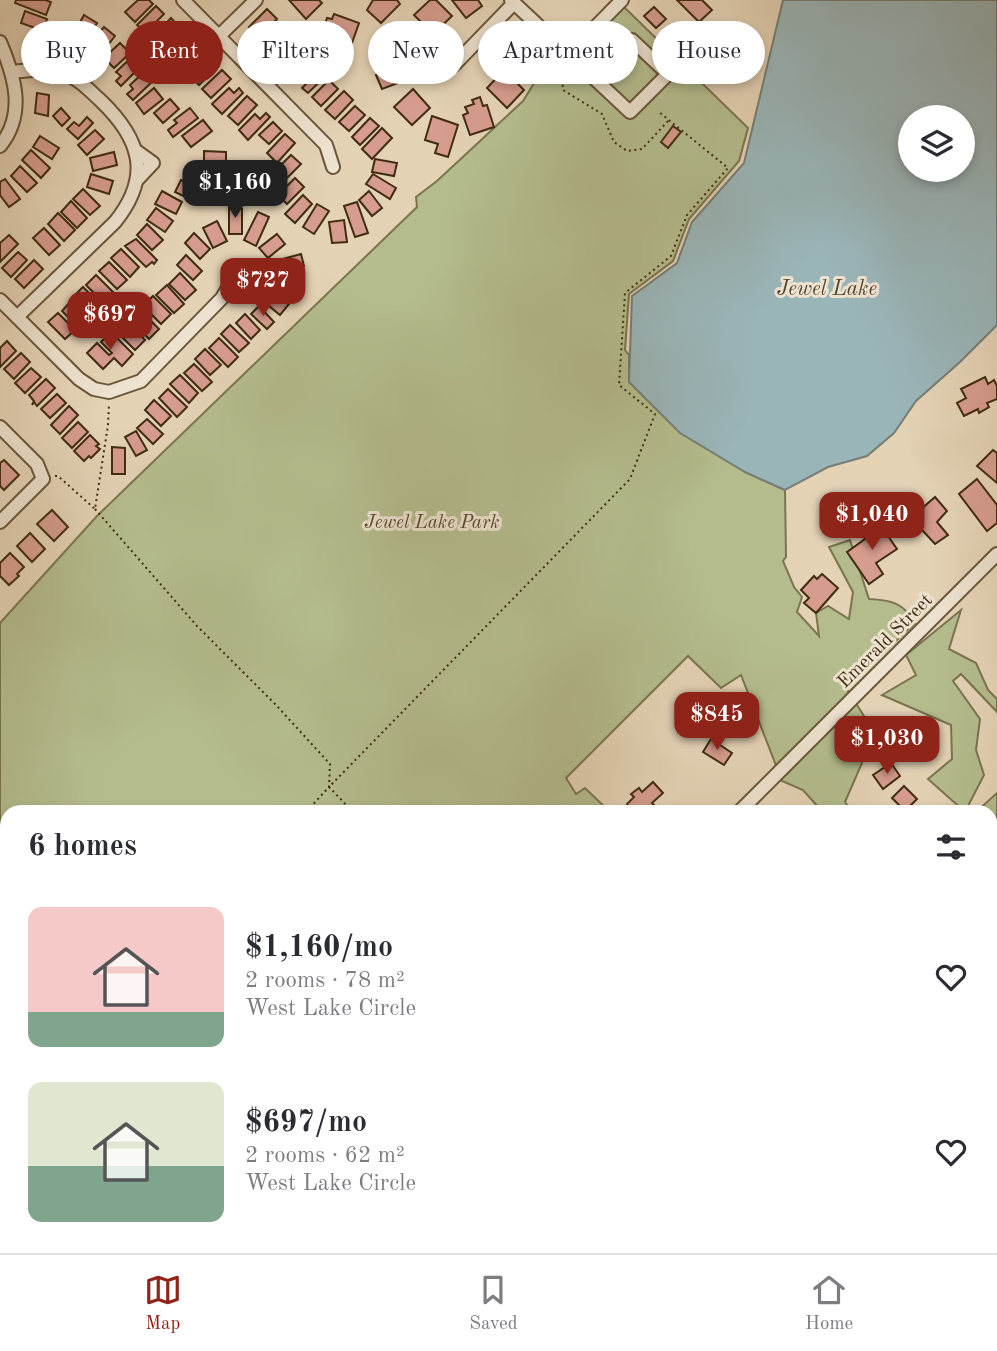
<!DOCTYPE html>
<html lang="en">
<head>
<meta charset="utf-8">
<style>
	:root { --surface:#fff; --page:#f2f2f3; --text:#2b2b33; --muted:#7c7c81; --line:#e1e1e2; --accent:#8f2418 }
	body { margin:0; font-family:"Old Standard TT",serif; background:var(--page); color:var(--text); height:100vh; display:flex; flex-direction:column; font-size:26px; white-space:nowrap }
	* { box-sizing:border-box; margin:0 }
	p { font-size:23px; color:var(--muted) }
	.icon { flex:none; width:38px; height:38px; fill:none; stroke:currentColor; stroke-width:2; stroke-linecap:round; stroke-linejoin:round }
	.map { position:relative; flex:1; overflow:hidden }
	.panel { position:absolute; left:0px; top:805px; width:998px; height:448px; display:flex; flex-direction:column; background:var(--surface); border-radius:21px 21px 0 0; box-shadow:0 4px 10px #0003 }
	.panel>* { flex:none }
	.banner { position:absolute; left:21px; top:21px; width:956px; height:63px; display:flex; gap:14px }
	.tools { position:absolute; left:898px; top:105px; display:grid; gap:14px }
	.tools a { display:grid; place-items:center; width:77px; height:77px; border-radius:50%; background:var(--surface); box-shadow:0 4px 10px #0003; font-size:35px }
	.price { position:absolute; translate:-50% -60px; padding:0 16px; border-radius:14px; background:var(--accent); color:#fff; font-size:23px; line-height:46px; filter:drop-shadow(0 2px 4px #0008) }
	.price::after { content:''; position:absolute; left:50%; top:42px; width:21px; height:16px; margin-left:-10px; background:inherit; clip-path:polygon(0 0,100% 0,50% 100%) }
	.price.active { background:#222; color:#fff }
	ul { padding:0; list-style:none }
	li { display:flex; align-items:center; gap:21px; height:175px; padding:0 28px }
	li span { display:grid; place-items:center; flex:none; width:196px; height:140px; border-radius:14px; color:#555 }
	li>.icon { margin-inline-start:auto }
	span .icon { width:84px; height:84px; fill:#fffc; stroke-width:1 }
	li b { font-size:30px }
	h2 { display:flex; justify-content:space-between; align-items:center; height:84px; padding:0 28px; font-size:30px }
	.tag { padding:0 24px; border-radius:32px; background:var(--surface); box-shadow:0 4px 10px #0003; font-size:24px; line-height:63px }
	.tag.active { background:var(--accent); color:#fff }
	.menu { display:flex; justify-content:space-around; align-items:center; height:98px; border-top:2px solid var(--line); background:var(--surface); font-size:19px; color:var(--muted) }
	.menu a { display:grid; justify-items:center; gap:4px }
	.menu .active { color:var(--accent) }
	.map>svg:first-child { display:block }
	.green { fill:#b4bc8d; stroke:#7a744f; stroke-width:2 }
	.water { fill:#9ab5b8; stroke:#767e75; stroke-width:2; fill-rule:evenodd }
	.building { fill:#d69c8e; stroke:#412c11; stroke-width:2 }
	.lines { fill:none; stroke-linecap:round; stroke-linejoin:round }
	.minor-casing { stroke:#6a563a; stroke-width:16 }
	.path { stroke:#412c11; stroke-width:2; stroke-dasharray:2 3.5; stroke-linecap:butt }
	.minor { stroke:#ede2cf; stroke-width:12 }
	.labels { text-anchor:middle; stroke-width:6; stroke-linejoin:round; paint-order:stroke }
	.park-label { font-size:19px; font-style:italic; fill:#58492a; stroke:#ede2cf }
	.street-label { font-size:19px; fill:#412c11; stroke:#ede2cf }
	.water-label { font-size:21px; font-style:italic; fill:#534732; stroke:#ede2cf }
</style>
</head>
<body>
<div class="map">
<svg width="997" height="1253" viewBox="0 0 997 1253">
	<rect width="100%" height="100%" fill="#e4d2b5"/>
	<filter id="stains"><feTurbulence type="fractalNoise" baseFrequency=".00286" numOctaves="4"/><feColorMatrix values="0 0 0 0 .2 0 0 0 0 .09 0 0 0 0 .02 0 0 0 .5 -.17"/></filter>
	<radialGradient id="worn" r=".72"><stop offset=".6" stop-color="#630" stop-opacity="0"/><stop offset="1" stop-color="#630" stop-opacity=".3"/></radialGradient>
	<g class="green">
		<path d="M624 7 748 128 739 161 689 219 673 261 629 294 625 350 629 355V382L745 472 785 490 786 557 783 561 794 587 802 597 797 612 819 636 816 613 828 606 849 619 853 592 829 547 850 540 869 599C891 600 904 603 915 623L846 688 875 733 845 802 852 812H814L820 809 803 790 782 781 741 675 721 688 688 656 566 778 576 794 585 788 610 812H7V1246H156L149 1253H0V623L97 516 417 207 416 197 437 181 523 101 544 67 552 77Z"/>
		<polygon points="961,610 949,649 976,663 988,690 997,699 997,712 961,674 953,681 980,719 976,750 984,775 965,812 928,779 952,759 951,725 882,695 916,675 906,655"/>
		<polygon points="997,793 997,855 995,855 991,852 990,812 976,812"/>
	</g>
	<g class="water">
		<path d="M783 0H997V325L960 362 916 401 894 433 867 456 828 467 785 490 745 472 680 433 629 382 632 296 677 263 692 222 744 163ZM910 117H962V170H910Z"/>
		<polygon points="7,1221 7,1246 50,1246 43,1253 0,1253 0,1229"/>
		<polygon points="315,1246 577,1246 579,1253 313,1253"/>
	</g>
	<g class="building">
		<polygon points="16,0 45,0 51,2 46,15 15,3"/>
		<polygon points="138,0 149,0 153,4 135,22 125,12"/>
		<polygon points="289,0 319,0 322,3 306,19"/>
		<polygon points="373,0 397,0 400,4 381,23 367,10"/>
		<polygon points="430,0 436,0 452,16 433,34 414,15"/>
		<polygon points="452,0 478,0 482,6 466,18"/>
		<polygon points="677,0 702,0 712,10 699,22"/>
		<polygon points="156,6 164,14 145,33 137,25"/>
		<polygon points="654,7 666,19 656,28 644,16"/>
		<polygon points="267,9 277,19 258,37 249,27"/>
		<polygon points="25,11 47,19 43,31 21,23"/>
		<polygon points="334,14 359,23 352,43 323,31 327,18 332,19"/>
		<polygon points="84,15 97,23 87,40 83,37 75,51 67,46"/>
		<polygon points="171,18 180,28 161,47 152,38"/>
		<polygon points="282,24 292,34 270,56 260,46"/>
		<polygon points="104,27 115,36 93,64 86,59 95,48 90,44"/>
		<polygon points="394,30 416,36 414,44 418,45 416,51 412,50 411,54 390,49"/>
		<polygon points="182,33 192,43 174,61 164,51"/>
		<polygon points="30,36 54,38 53,52 29,50"/>
		<polygon points="295,37 305,46 283,68 273,58"/>
		<polygon points="120,43 130,53 114,68 104,58"/>
		<polygon points="509,43 518,48 521,44 534,52 521,73 508,65 510,61 501,56"/>
		<polygon points="196,44 203,52 184,71 177,63"/>
		<polygon points="307,50 317,59 303,74 293,64"/>
		<polygon points="133,56 142,65 121,86 116,81 121,76 116,72"/>
		<polygon points="209,57 219,66 199,85 190,76"/>
		<polygon points="321,63 330,72 308,93 302,88 308,82 304,79"/>
		<polygon points="405,64 411,78 382,89 376,75"/>
		<polygon points="146,70 155,79 133,100 127,94 133,89 130,85"/>
		<polygon points="222,70 231,79 211,98 202,89"/>
		<polygon points="504,70 524,90 507,108 487,88"/>
		<polygon points="329,80 338,89 321,106 312,97"/>
		<polygon points="154,88 163,99 144,114 136,103"/>
		<polygon points="229,88 234,93 239,88 243,93 222,114 212,104"/>
		<polygon points="413,89 430,108 412,125 394,107"/>
		<polygon points="344,91 353,100 335,119 325,110"/>
		<polygon points="37,93 49,95 48,116 35,113"/>
		<polygon points="247,96 257,105 238,125 228,116"/>
		<polygon points="480,97 483,106 487,105 494,127 470,135 463,115 468,113 465,107 474,104 472,100"/>
		<polygon points="170,99 179,109 163,123 154,113"/>
		<polygon points="355,106 365,115 349,131 339,122"/>
		<polygon points="61,108 70,118 62,126 53,116"/>
		<polygon points="190,108 198,118 173,137 168,130 177,123 174,120"/>
		<polygon points="266,113 270,117 248,140 239,130 255,114 260,119"/>
		<polygon points="432,116 458,125 448,157 435,153 438,144 425,140"/>
		<polygon points="87,117 93,123 78,139 67,129 74,122 79,126"/>
		<polygon points="370,118 379,126 360,145 352,137"/>
		<polygon points="203,120 212,131 191,147 182,136"/>
		<polygon points="273,122 282,131 269,144 259,135"/>
		<polygon points="673,126 681,132 668,148 661,142"/>
		<polygon points="382,128 392,138 372,159 362,149"/>
		<polygon points="95,130 104,139 87,155 78,145"/>
		<polygon points="285,134 295,143 277,163 267,153"/>
		<polygon points="40,136 59,148 52,159 33,147"/>
		<polygon points="31,150 50,168 41,178 22,160"/>
		<polygon points="204,151 226,152 226,166 204,165"/>
		<polygon points="114,152 117,165 93,171 90,158"/>
		<polygon points="291,155 301,164 282,183 273,173"/>
		<polygon points="375,159 397,163 394,176 372,172"/>
		<polygon points="20,166 37,183 27,192 11,176"/>
		<polygon points="196,168 219,179 213,190 190,179"/>
		<polygon points="91,174 113,181 109,194 87,187"/>
		<polygon points="373,174 396,188 390,199 366,184"/>
		<polygon points="295,178 304,187 287,204 278,195"/>
		<polygon points="5,179 20,199 9,207 0,195 0,182"/>
		<polygon points="181,180 204,191 198,203 175,192"/>
		<polygon points="83,189 100,206 90,215 73,199"/>
		<polygon points="162,191 182,202 176,214 155,204"/>
		<polygon points="369,191 382,208 372,216 359,200"/>
		<polygon points="303,195 312,204 295,223 285,214"/>
		<polygon points="71,201 87,218 77,228 61,212"/>
		<polygon points="357,202 368,233 355,237 344,206"/>
		<polygon points="229,204 235,205 235,209 242,209 242,234 229,234"/>
		<polygon points="317,204 329,211 314,234 303,227"/>
		<polygon points="156,208 173,221 165,232 147,220"/>
		<polygon points="258,212 269,217 256,246 244,240"/>
		<polygon points="58,213 75,230 64,241 48,224"/>
		<polygon points="344,220 347,242 332,243 329,222"/>
		<polygon points="217,221 227,241 213,248 203,228"/>
		<polygon points="147,224 163,240 152,250 137,235"/>
		<polygon points="44,228 60,245 49,255 33,238"/>
		<polygon points="194,233 210,249 200,259 185,243"/>
		<polygon points="277,234 285,244 268,258 259,248"/>
		<polygon points="9,235 18,244 0,262 0,243"/>
		<polygon points="136,239 157,260 154,264 152,262 146,267 125,246"/>
		<polygon points="121,249 139,267 130,277 111,258"/>
		<polygon points="18,252 27,260 11,277 2,268"/>
		<polygon points="301,254 304,266 282,273 279,260"/>
		<polygon points="186,255 202,271 193,280 177,265"/>
		<polygon points="34,260 43,269 24,288 15,279"/>
		<polygon points="109,262 127,280 117,289 99,271"/>
		<polygon points="180,273 196,290 185,300 169,284"/>
		<polygon points="279,274 304,277 302,291 277,288"/>
		<polygon points="96,275 118,297 108,307 86,285"/>
		<polygon points="167,285 184,304 174,313 156,295"/>
		<polygon points="83,287 100,304 90,314 73,297"/>
		<polygon points="271,291 289,304 280,315 263,301"/>
		<polygon points="153,296 171,314 161,324 143,306"/>
		<polygon points="71,301 89,319 79,328 62,311"/>
		<polygon points="259,306 274,322 267,329 251,314"/>
		<polygon points="58,313 75,330 65,339 48,322"/>
		<polygon points="143,313 159,329 149,339 134,323"/>
		<polygon points="245,314 260,330 251,339 236,323"/>
		<polygon points="127,322 145,340 135,350 119,334"/>
		<polygon points="230,325 249,343 239,352 221,334"/>
		<polygon points="111,332 133,354 122,366 114,358 103,369 87,353 97,343 109,355 112,353 101,342"/>
		<polygon points="219,338 238,357 228,367 209,348"/>
		<polygon points="7,341 16,351 0,367 0,348"/>
		<polygon points="205,349 221,365 210,375 195,359"/>
		<polygon points="21,353 30,362 14,379 4,369"/>
		<polygon points="194,364 212,382 202,391 184,373"/>
		<polygon points="31,368 41,377 25,393 15,383"/>
		<polygon points="180,375 198,393 189,403 170,384"/>
		<polygon points="985,377 988,384 994,380 997,386 997,399 987,403 989,407 979,413 978,409 964,416 957,403 966,398 961,389"/>
		<polygon points="46,379 55,388 37,406 34,402 32,405 34,401 29,395"/>
		<polygon points="168,389 187,407 177,417 159,398"/>
		<polygon points="57,394 66,403 50,418 41,409"/>
		<polygon points="154,400 171,416 161,426 145,410"/>
		<polygon points="69,406 78,415 60,434 51,425"/>
		<polygon points="147,419 163,434 153,444 137,428"/>
		<polygon points="78,422 88,432 72,448 62,438"/>
		<polygon points="136,431 147,450 136,456 125,437"/>
		<polygon points="90,435 99,444 96,446 100,449 91,458 89,456 84,461 74,451"/>
		<polygon points="112,447 125,448 125,474 112,474"/>
		<polygon points="993,450 997,453 997,483 977,466"/>
		<polygon points="4,460 19,475 4,490 0,486 0,463"/>
		<polygon points="977,479 997,505 997,523 987,531 959,494"/>
		<polygon points="935,497 947,511 937,522 948,535 935,544 911,518"/>
		<polygon points="52,510 68,527 54,541 37,524"/>
		<polygon points="879,523 897,549 876,563 883,574 869,584 847,552 865,539 862,534"/>
		<polygon points="30,533 45,549 32,562 17,546"/>
		<polygon points="10,553 24,567 17,574 19,576 9,585 0,576 0,563"/>
		<polygon points="822,574 838,588 816,613 804,603 809,598 801,590 814,576 817,579"/>
		<polygon points="922,723 937,732 924,754 909,745"/>
		<polygon points="711,739 732,753 724,765 703,752"/>
		<polygon points="891,763 900,776 883,789 873,775"/>
		<polygon points="653,782 663,793 652,803 655,806 651,810 652,812 633,812 627,804 634,797 631,794 639,788 642,792"/>
		<polygon points="904,786 917,799 905,811 892,798"/>
		<polygon points="227,1246 252,1246 254,1253 229,1253"/>
	</g>
	<g class="lines">
		<g class="minor-casing">
			<g id="minor">
				<polyline points="183,0 326,145 333,167"/>
				<polyline points="511,0 630,112 668,74 632,40 595,79"/>
				<polyline points="219,36 256,0"/>
				<path d="M0 42C15 77 26 114 0 146"/>
				<polyline points="569,54 622,0"/>
				<polyline points="454,65 514,3"/>
				<path d="M12 72C29 70 45 68 61 72 77 77 88 89 100 100 141 139 152 176 115 222L17 317"/>
				<polyline points="135,150 153,163 137,180"/>
				<polyline points="0,300 79,379 94,389 109,392 141,381 222,298 233,280"/>
				<polyline points="0,427 37,464 43,479 0,522"/>
				<polyline points="739,812 997,554"/>
				<polyline points="990,1030 997,1024"/>
				<polyline points="750,1246 751,1253"/>
				<polyline points="833,1246 840,1253"/>
			</g>
		</g>
		<g class="path">
			<polyline points="561,63 563,90 602,114 614,142 627,151 642,149 669,120"/>
			<polyline points="55,476 58,476 95,509 108,425 109,404"/>
			<polyline points="95,509 197,626 276,705 330,764 329,787 306,812"/>
			<polyline points="353,812 329,787 630,479 655,414 619,385 625,293 671,256 687,215 728,168 659,112"/>
			<polyline points="0,888 7,895"/>
			<polyline points="0,1087 7,1073"/>
			<polyline points="135,1253 138,1246"/>
		</g>
		<use href="#minor" class="minor"/>
	</g>
	<g class="labels">
		<g class="park-label">
			<text x="432" y="528">Jewel Lake Park</text>
		</g>
		<g class="street-label">
			<text transform="translate(884 640) rotate(-45)" y="7">Emerald Street</text>
		</g>
		<g class="water-label">
			<text x="827" y="295">Jewel Lake</text>
		</g>
	</g>
	<rect width="100%" height="100%" filter="url(#stains)"/>
	<rect width="100%" height="100%" fill="url(#worn)"/>
</svg>
<div class="tools">
<a><svg class="icon" aria-label="layers" viewBox="0 0 24 24"><path d="M12 4l9 5-9 5-9-5zM3 14l9 5 9-5"/></svg></a>
</div>
<b class="price active" style="left:235px;top:220px">$1,160</b>
<b class="price" style="left:263px;top:318px">$727</b>
<b class="price" style="left:110px;top:352px">$697</b>
<b class="price" style="left:872px;top:552px">$1,040</b>
<b class="price" style="left:717px;top:752px">$845</b>
<b class="price" style="left:887px;top:776px">$1,030</b>
<div class="banner">
<a class="tag">Buy</a>
<a class="tag active">Rent</a>
<a class="tag">Filters</a>
<a class="tag">New</a>
<a class="tag">Apartment</a>
<a class="tag">House</a>
</div>
<section class="panel">
<h2>6 homes<svg class="icon" aria-label="filters" viewBox="0 0 24 24"><path d="M4 7h16M4 17h16"/><circle cx="9" cy="7" r="2"/><circle cx="15" cy="17" r="2"/></svg></h2>
<ul>
<li><span style="background:linear-gradient(#f6c9c9 75%,#7fa58c 0)"><svg class="icon" aria-label="home" viewBox="0 0 24 24"><path d="M3 11l9-7 9 7M6 9v11h12V9"/></svg></span><div><b>$1,160/mo</b><p>2 rooms · 78 m²</p><p>West Lake Circle</p></div><svg class="icon" aria-label="heart" viewBox="0 0 24 24"><path d="M12 20l-8-8c-3-5 5-10 8-4 3-6 11-1 8 4z"/></svg></li>
<li><span style="background:linear-gradient(#dfe7d0 60%,#7fa58c 0)"><svg class="icon" aria-label="home" viewBox="0 0 24 24"><path d="M3 11l9-7 9 7M6 9v11h12V9"/></svg></span><div><b>$697/mo</b><p>2 rooms · 62 m²</p><p>West Lake Circle</p></div><svg class="icon" aria-label="heart" viewBox="0 0 24 24"><path d="M12 20l-8-8c-3-5 5-10 8-4 3-6 11-1 8 4z"/></svg></li>
</ul>
</section>
</div>
<nav class="menu">
<a class="active"><svg class="icon" aria-label="map" viewBox="0 0 24 24"><path d="M3 6l6-2 6 2 6-2v14l-6 2-6-2-6 2zM9 4v14M15 6v14"/></svg>Map</a>
<a><svg class="icon" aria-label="saved" viewBox="0 0 24 24"><path d="M7 4h10v16l-5-4-5 4z"/></svg>Saved</a>
<a><svg class="icon" aria-label="home" viewBox="0 0 24 24"><path d="M3 11l9-7 9 7M6 9v11h12V9"/></svg>Home</a>
</nav>
</body>
</html>
